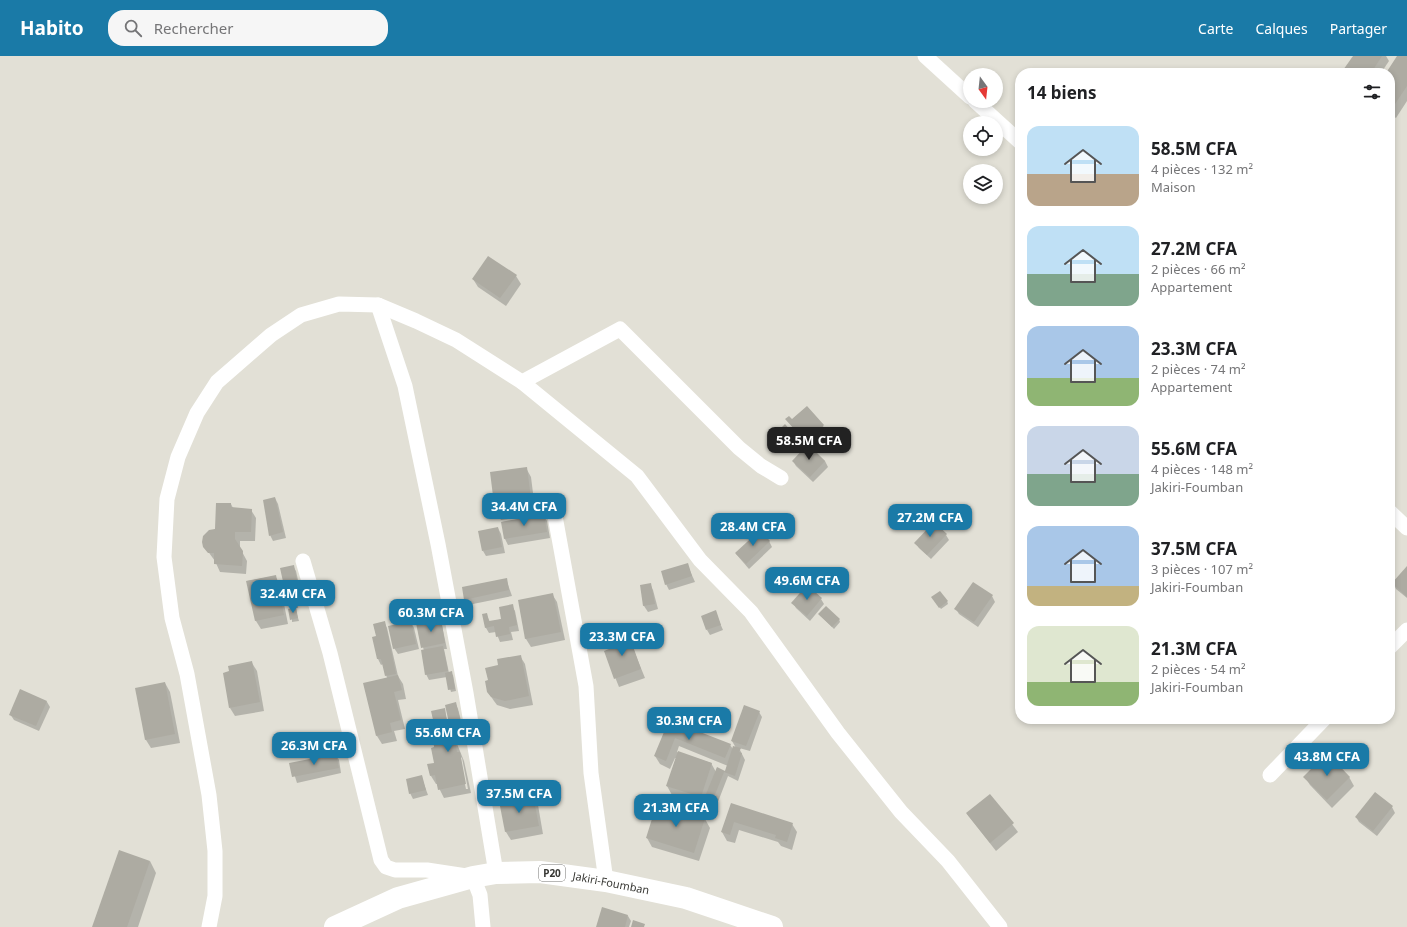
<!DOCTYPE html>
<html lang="fr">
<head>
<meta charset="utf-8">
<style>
	:root { --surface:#fff; --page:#f6f6f6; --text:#202124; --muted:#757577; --accent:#1a7aa7 }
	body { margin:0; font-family:"Noto Sans",sans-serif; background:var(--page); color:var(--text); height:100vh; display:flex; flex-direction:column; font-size:15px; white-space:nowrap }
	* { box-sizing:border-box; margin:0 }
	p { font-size:13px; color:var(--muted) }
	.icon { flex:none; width:22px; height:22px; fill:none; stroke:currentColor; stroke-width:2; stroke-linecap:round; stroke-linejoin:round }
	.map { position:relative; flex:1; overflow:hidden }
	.sheet { position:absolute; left:1015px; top:12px; width:380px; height:656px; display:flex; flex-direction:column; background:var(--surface); border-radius:16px; box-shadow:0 2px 6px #0003 }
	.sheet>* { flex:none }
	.needle { width:26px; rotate:165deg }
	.buttons { position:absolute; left:963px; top:12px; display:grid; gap:8px }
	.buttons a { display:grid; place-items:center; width:40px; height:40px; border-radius:50%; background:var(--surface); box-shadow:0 2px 6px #0003; font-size:20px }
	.price { position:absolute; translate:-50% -34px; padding:0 9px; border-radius:8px; background:var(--accent); color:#fff; font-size:13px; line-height:26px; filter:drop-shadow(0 1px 2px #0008) }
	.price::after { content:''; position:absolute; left:50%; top:24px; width:12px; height:9px; margin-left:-6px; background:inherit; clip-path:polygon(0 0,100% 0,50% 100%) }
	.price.active { background:#222; color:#fff }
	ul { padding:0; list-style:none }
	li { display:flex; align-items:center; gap:12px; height:100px; padding:0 12px }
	li span { display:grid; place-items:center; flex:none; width:112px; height:80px; border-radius:12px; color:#555 }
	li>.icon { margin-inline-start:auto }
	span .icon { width:48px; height:48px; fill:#fffc; stroke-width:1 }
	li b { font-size:17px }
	h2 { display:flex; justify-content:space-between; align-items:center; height:48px; padding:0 12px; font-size:17px }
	header { display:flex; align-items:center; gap:24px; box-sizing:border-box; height:56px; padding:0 20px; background:var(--accent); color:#fff }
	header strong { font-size:19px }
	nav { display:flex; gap:22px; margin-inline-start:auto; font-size:14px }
	.search { width:280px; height:36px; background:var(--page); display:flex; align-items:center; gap:10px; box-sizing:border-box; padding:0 14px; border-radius:16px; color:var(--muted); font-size:15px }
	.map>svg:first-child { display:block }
	.shadow { fill:#0003; fill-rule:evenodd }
	.building { fill:#adaba2 }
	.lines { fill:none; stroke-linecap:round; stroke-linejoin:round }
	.minor { stroke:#fff; stroke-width:15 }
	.primary { stroke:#fff; stroke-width:22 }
	.labels { text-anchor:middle; stroke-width:3; stroke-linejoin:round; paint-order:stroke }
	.shield { fill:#fff; stroke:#737370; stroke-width:1 }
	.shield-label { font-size:10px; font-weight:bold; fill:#373733 }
	.street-label { font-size:11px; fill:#373733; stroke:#fff }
</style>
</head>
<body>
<header>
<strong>Habito</strong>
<div class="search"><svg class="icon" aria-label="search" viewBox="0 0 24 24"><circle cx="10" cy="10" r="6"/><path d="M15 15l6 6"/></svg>Rechercher</div>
<nav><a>Carte</a><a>Calques</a><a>Partager</a></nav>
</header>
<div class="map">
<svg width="1407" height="871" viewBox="0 0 1407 871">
	<rect width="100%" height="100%" fill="#e2e0d6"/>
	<g class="shadow">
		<polygon points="1354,0 1386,0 1389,5 1381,17 1342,17"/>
		<polygon points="1398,0 1407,0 1407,45 1396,62 1390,58 1390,17 1387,17"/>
		<polygon points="516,220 521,228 506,250 478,231 473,223"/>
		<polygon points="807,351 827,375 809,391 825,405 828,411 813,426 796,410 793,405 808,389 787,363 792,364"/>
		<polygon points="789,374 791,377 784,383 780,378"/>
		<polygon points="526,412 531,421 536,461 544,459 547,465 550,482 508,489 505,483 502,466 521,463 521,461 501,464 496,455"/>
		<polygon points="275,442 278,448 286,482 273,485 270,479"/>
		<polygon points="231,448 233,452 251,454 256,462 255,485 240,485 240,492 247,505 246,518 220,516 215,505 204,490"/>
		<polygon points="498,472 501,478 505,497 486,500 483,495"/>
		<polygon points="946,479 949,484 931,503 919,492 916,487"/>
		<polygon points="769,485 772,491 749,513 736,498"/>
		<polygon points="687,508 695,526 669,534 666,528"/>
		<polygon points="293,510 296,515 303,546 297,547 298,552 295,552 299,565 292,566 292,553 289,547"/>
		<polygon points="1407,512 1407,542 1396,533 1393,527"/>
		<polygon points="275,520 280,528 288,568 261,573 256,565 247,525"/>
		<polygon points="506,523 512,540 468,549 465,543"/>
		<polygon points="650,528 653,534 658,553 648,556 644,550 641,530"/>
		<polygon points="552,538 557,546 565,584 531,591 526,583 519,545"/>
		<polygon points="992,540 995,546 978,571 959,558 956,553"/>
		<polygon points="821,543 824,548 810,565 796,552 793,547"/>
		<polygon points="934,544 947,545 948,548 941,553"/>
		<polygon points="512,550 515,555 519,575 511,576 513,584 500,586 496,576 489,577 486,572 486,558 490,566 502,563"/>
		<polygon points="439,556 447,593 444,593 449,617 453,619 456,635 451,636 447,621 429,624 426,618 424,595 415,559"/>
		<polygon points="715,556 723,574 710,579 707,574"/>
		<polygon points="819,558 839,563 840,566 834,573"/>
		<polygon points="384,566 387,572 398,620 403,628 406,643 398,644 405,673 394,675 397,685 382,688 377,680 364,628 387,622 383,608 381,609 378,603 377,581"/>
		<polygon points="411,566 414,572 419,593 398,598 394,592"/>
		<polygon points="628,580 645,622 619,631 605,596 611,594"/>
		<polygon points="520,600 525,608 533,649 510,653 497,649 494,645 488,636 489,625 499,610"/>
		<polygon points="252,607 257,615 264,655 235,660 230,652"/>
		<polygon points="165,627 170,636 180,687 151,692 146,684 137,633"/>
		<polygon points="21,635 47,646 50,651 39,675 14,664 10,658"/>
		<path d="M455 647 458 653 465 680 455 683 464 705 471 737 444 742 437 728H436L431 720 435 708V692L444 677 440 669 436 670 435 668 445 656 448 669 451 668ZM459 700 462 702 468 733H466Z"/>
		<path d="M759 656 762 661 750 695 739 692 745 704 738 725 728 720 716 751 708 748 707 745 705 749 672 739 667 730 676 702H675L670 713 660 708 655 700 669 665 730 689 733 693 736 692 732 685ZM679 690 728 710 725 716 717 712 716 716 711 707 677 696Z"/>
		<polygon points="336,699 339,704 341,717 297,727 291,708"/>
		<polygon points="421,720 428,739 413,743 410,737"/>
		<polygon points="1305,721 1349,721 1354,730 1332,752 1310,729"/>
		<polygon points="1375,738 1392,751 1395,757 1377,780 1359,766 1356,761"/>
		<polygon points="990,739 1018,776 996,795 967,758"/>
		<polygon points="533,740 538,749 543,778 511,784 506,776 500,746"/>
		<polygon points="731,749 792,768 797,776 792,794 781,790 778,786 739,774 735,787 727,785 722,776"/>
		<polygon points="705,763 710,772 699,805 652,791 647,782"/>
		<polygon points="150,805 156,817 138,871 94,871"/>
		<polygon points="628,860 631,865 629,871 597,871"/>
	</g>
	<g class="building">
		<polygon points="1353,0 1382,0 1371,17 1341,17"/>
		<polygon points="1397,0 1407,0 1407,30 1391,54 1390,17 1386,17"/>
		<polygon points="488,200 517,219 500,242 472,223"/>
		<polygon points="807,350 824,369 806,386 785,363 789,360 792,363"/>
		<polygon points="785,368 790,374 782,381 777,376"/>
		<polygon points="808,388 825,405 810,421 792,405"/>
		<polygon points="527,411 532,451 495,456 490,416"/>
		<polygon points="275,441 283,476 269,480 263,444"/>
		<polygon points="216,447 231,447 231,451 252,453 251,476 235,476 235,483 243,495 242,510 214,508 214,497 208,497 203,491 202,486 203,480 209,474 215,473"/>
		<polygon points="544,458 547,476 504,483 501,466"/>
		<polygon points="934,466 947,478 927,499 914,487"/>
		<polygon points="498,471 502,491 482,495 478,475"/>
		<polygon points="760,474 770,485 746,508 735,497"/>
		<polygon points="688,507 692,520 665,529 661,515"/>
		<polygon points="294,509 300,540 294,541 295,546 288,548 280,512"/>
		<polygon points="1407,510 1407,541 1392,527"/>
		<polygon points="276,519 284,559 255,565 246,525"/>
		<polygon points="507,522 509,534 464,544 462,531"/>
		<polygon points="973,526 993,539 974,566 954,553"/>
		<polygon points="651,527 655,548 643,550 640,529"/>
		<polygon points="807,529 822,542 807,560 791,547"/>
		<polygon points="940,535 948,545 939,552 931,541"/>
		<polygon points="553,537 561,576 525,583 518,544"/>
		<polygon points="513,548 517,569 509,571 510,578 496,581 494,570 485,572 482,558 487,557 489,565 501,563 499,551"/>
		<polygon points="826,550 840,563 832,571 818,558"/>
		<polygon points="296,551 298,562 290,564 288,553"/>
		<polygon points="438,552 440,559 415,565 413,558"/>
		<polygon points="716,554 721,569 706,574 701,560"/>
		<polygon points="441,562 445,587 421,592 416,567"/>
		<polygon points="385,565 396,618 385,620 381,603 377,603 372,581 376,580 373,568"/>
		<polygon points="411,565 416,588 393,593 388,570"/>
		<polygon points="629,579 641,613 614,623 604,595 609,593 607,586"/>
		<polygon points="443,590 448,615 425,619 421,594"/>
		<polygon points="521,599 529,640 505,645 491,641 487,636 485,625 488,624 485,612 498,609 497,603"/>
		<polygon points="252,605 260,646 229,652 223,617 229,615 228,610"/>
		<polygon points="452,615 455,633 448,634 445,617"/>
		<polygon points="398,619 402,634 394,636 401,664 390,667 392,676 376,680 363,627"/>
		<polygon points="165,626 175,678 145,684 135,632"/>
		<polygon points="20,633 47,645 36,670 9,659"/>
		<polygon points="456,646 463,675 451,677 454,679 457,696 460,696 466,728 438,734 435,719 430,720 427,708 434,707 431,692 434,691 433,679 448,675 446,670 440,672 439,670 449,667 445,649"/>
		<polygon points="744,649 760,655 746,690 731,685"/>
		<polygon points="445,652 447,665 434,668 431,655"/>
		<polygon points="669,664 731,688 725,702 675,682 666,705 654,700"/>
		<polygon points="733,690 741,692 739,696 742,697 735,720 724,716 712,746 704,743 717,711 725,715"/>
		<polygon points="678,695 712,707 701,741 666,730"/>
		<polygon points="1327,697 1350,721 1327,744 1303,721"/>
		<polygon points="336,698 339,712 292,721 289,707"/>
		<polygon points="422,719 426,734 409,738 406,723"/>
		<polygon points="1375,736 1393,750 1373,775 1355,761"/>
		<polygon points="990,738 1014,767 990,787 966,757"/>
		<polygon points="533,739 539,770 505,776 499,745"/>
		<polygon points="657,747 705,762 694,797 646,782"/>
		<polygon points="731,747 793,767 787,786 775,782 776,779 734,766 730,779 721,776"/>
		<polygon points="119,794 150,805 127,871 92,871"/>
		<polygon points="602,851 628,859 625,871 596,871"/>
		<polygon points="633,864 645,868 644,871 631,871"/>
	</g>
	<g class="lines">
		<g class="minor">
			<polyline points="925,0 970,41"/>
			<polyline points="975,45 1020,86"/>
			<polyline points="378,249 405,330 438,488 466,637 496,817"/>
			<polyline points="522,326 620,273 739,392 761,410 781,422"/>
			<polyline points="553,449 586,630 591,717 606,825"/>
			<polyline points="1390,456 1407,472"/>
			<polyline points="303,505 330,597 381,804 386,811 395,814 427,814 473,821 480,839 483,871"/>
			<polyline points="1390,591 1407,574"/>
			<polyline points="1270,719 1324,663"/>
			<polyline points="209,871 215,840 215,795 209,739 187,618 172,562 164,501 167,443 178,401 197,357 217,326 271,279 301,259 339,248 378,249 416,265 456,284 522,326 637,420 700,504 751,556 838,677 901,756 948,805 1000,871"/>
		</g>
		<polyline class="primary" points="335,871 398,842 473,821 496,817 540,816 606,825 686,842 772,871"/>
	</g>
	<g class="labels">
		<rect class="shield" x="539" y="809" width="26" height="16" rx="3"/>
		<g class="shield-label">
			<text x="552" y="821">P20</text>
		</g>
		<g class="street-label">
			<text transform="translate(611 827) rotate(11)" y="4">Jakiri-Foumban</text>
		</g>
	</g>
</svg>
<div class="buttons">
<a><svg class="needle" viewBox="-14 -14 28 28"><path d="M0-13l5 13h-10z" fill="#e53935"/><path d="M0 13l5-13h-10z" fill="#757577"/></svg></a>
<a><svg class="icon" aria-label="locate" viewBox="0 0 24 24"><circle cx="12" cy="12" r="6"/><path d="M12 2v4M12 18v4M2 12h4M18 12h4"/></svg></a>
<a><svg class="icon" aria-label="layers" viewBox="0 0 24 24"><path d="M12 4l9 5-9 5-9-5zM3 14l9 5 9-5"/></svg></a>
</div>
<b class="price active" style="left:809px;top:405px">58.5M CFA</b>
<b class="price" style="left:524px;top:471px">34.4M CFA</b>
<b class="price" style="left:930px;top:482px">27.2M CFA</b>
<b class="price" style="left:753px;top:491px">28.4M CFA</b>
<b class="price" style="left:807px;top:545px">49.6M CFA</b>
<b class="price" style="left:293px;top:558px">32.4M CFA</b>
<b class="price" style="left:431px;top:577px">60.3M CFA</b>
<b class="price" style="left:622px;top:601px">23.3M CFA</b>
<b class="price" style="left:689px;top:685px">30.3M CFA</b>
<b class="price" style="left:448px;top:697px">55.6M CFA</b>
<b class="price" style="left:314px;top:710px">26.3M CFA</b>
<b class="price" style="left:1327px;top:721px">43.8M CFA</b>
<b class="price" style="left:519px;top:758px">37.5M CFA</b>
<b class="price" style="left:676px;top:772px">21.3M CFA</b>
<section class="sheet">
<h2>14 biens<svg class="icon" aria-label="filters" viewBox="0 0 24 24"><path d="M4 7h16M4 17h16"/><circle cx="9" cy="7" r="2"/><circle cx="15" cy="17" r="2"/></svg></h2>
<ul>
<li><span style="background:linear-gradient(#bfe0f5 60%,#b9a48a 0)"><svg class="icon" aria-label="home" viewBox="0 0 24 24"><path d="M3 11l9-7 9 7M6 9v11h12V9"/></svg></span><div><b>58.5M CFA</b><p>4 pièces · 132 m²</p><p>Maison</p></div></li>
<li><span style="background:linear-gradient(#bfe0f5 60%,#7fa58c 0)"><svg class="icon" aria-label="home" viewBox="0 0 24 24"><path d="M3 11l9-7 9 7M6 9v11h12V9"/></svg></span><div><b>27.2M CFA</b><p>2 pièces · 66 m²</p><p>Appartement</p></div></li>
<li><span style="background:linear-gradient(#a9c7e8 65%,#8fb573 0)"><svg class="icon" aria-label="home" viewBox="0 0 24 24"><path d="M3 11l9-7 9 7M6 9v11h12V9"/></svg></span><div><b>23.3M CFA</b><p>2 pièces · 74 m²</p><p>Appartement</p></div></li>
<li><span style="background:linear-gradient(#c9d6e8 60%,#7fa58c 0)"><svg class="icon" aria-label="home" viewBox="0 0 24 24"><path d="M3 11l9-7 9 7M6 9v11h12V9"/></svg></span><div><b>55.6M CFA</b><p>4 pièces · 148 m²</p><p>Jakiri-Foumban</p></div></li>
<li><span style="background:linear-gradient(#a9c7e8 75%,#c2b280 0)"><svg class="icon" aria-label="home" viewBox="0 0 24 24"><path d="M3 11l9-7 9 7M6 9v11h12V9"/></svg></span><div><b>37.5M CFA</b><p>3 pièces · 107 m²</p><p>Jakiri-Foumban</p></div></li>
<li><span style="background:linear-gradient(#dfe7d0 70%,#8fb573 0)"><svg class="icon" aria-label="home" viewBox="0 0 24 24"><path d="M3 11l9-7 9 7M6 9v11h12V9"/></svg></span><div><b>21.3M CFA</b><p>2 pièces · 54 m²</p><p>Jakiri-Foumban</p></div></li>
</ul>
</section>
</div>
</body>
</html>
